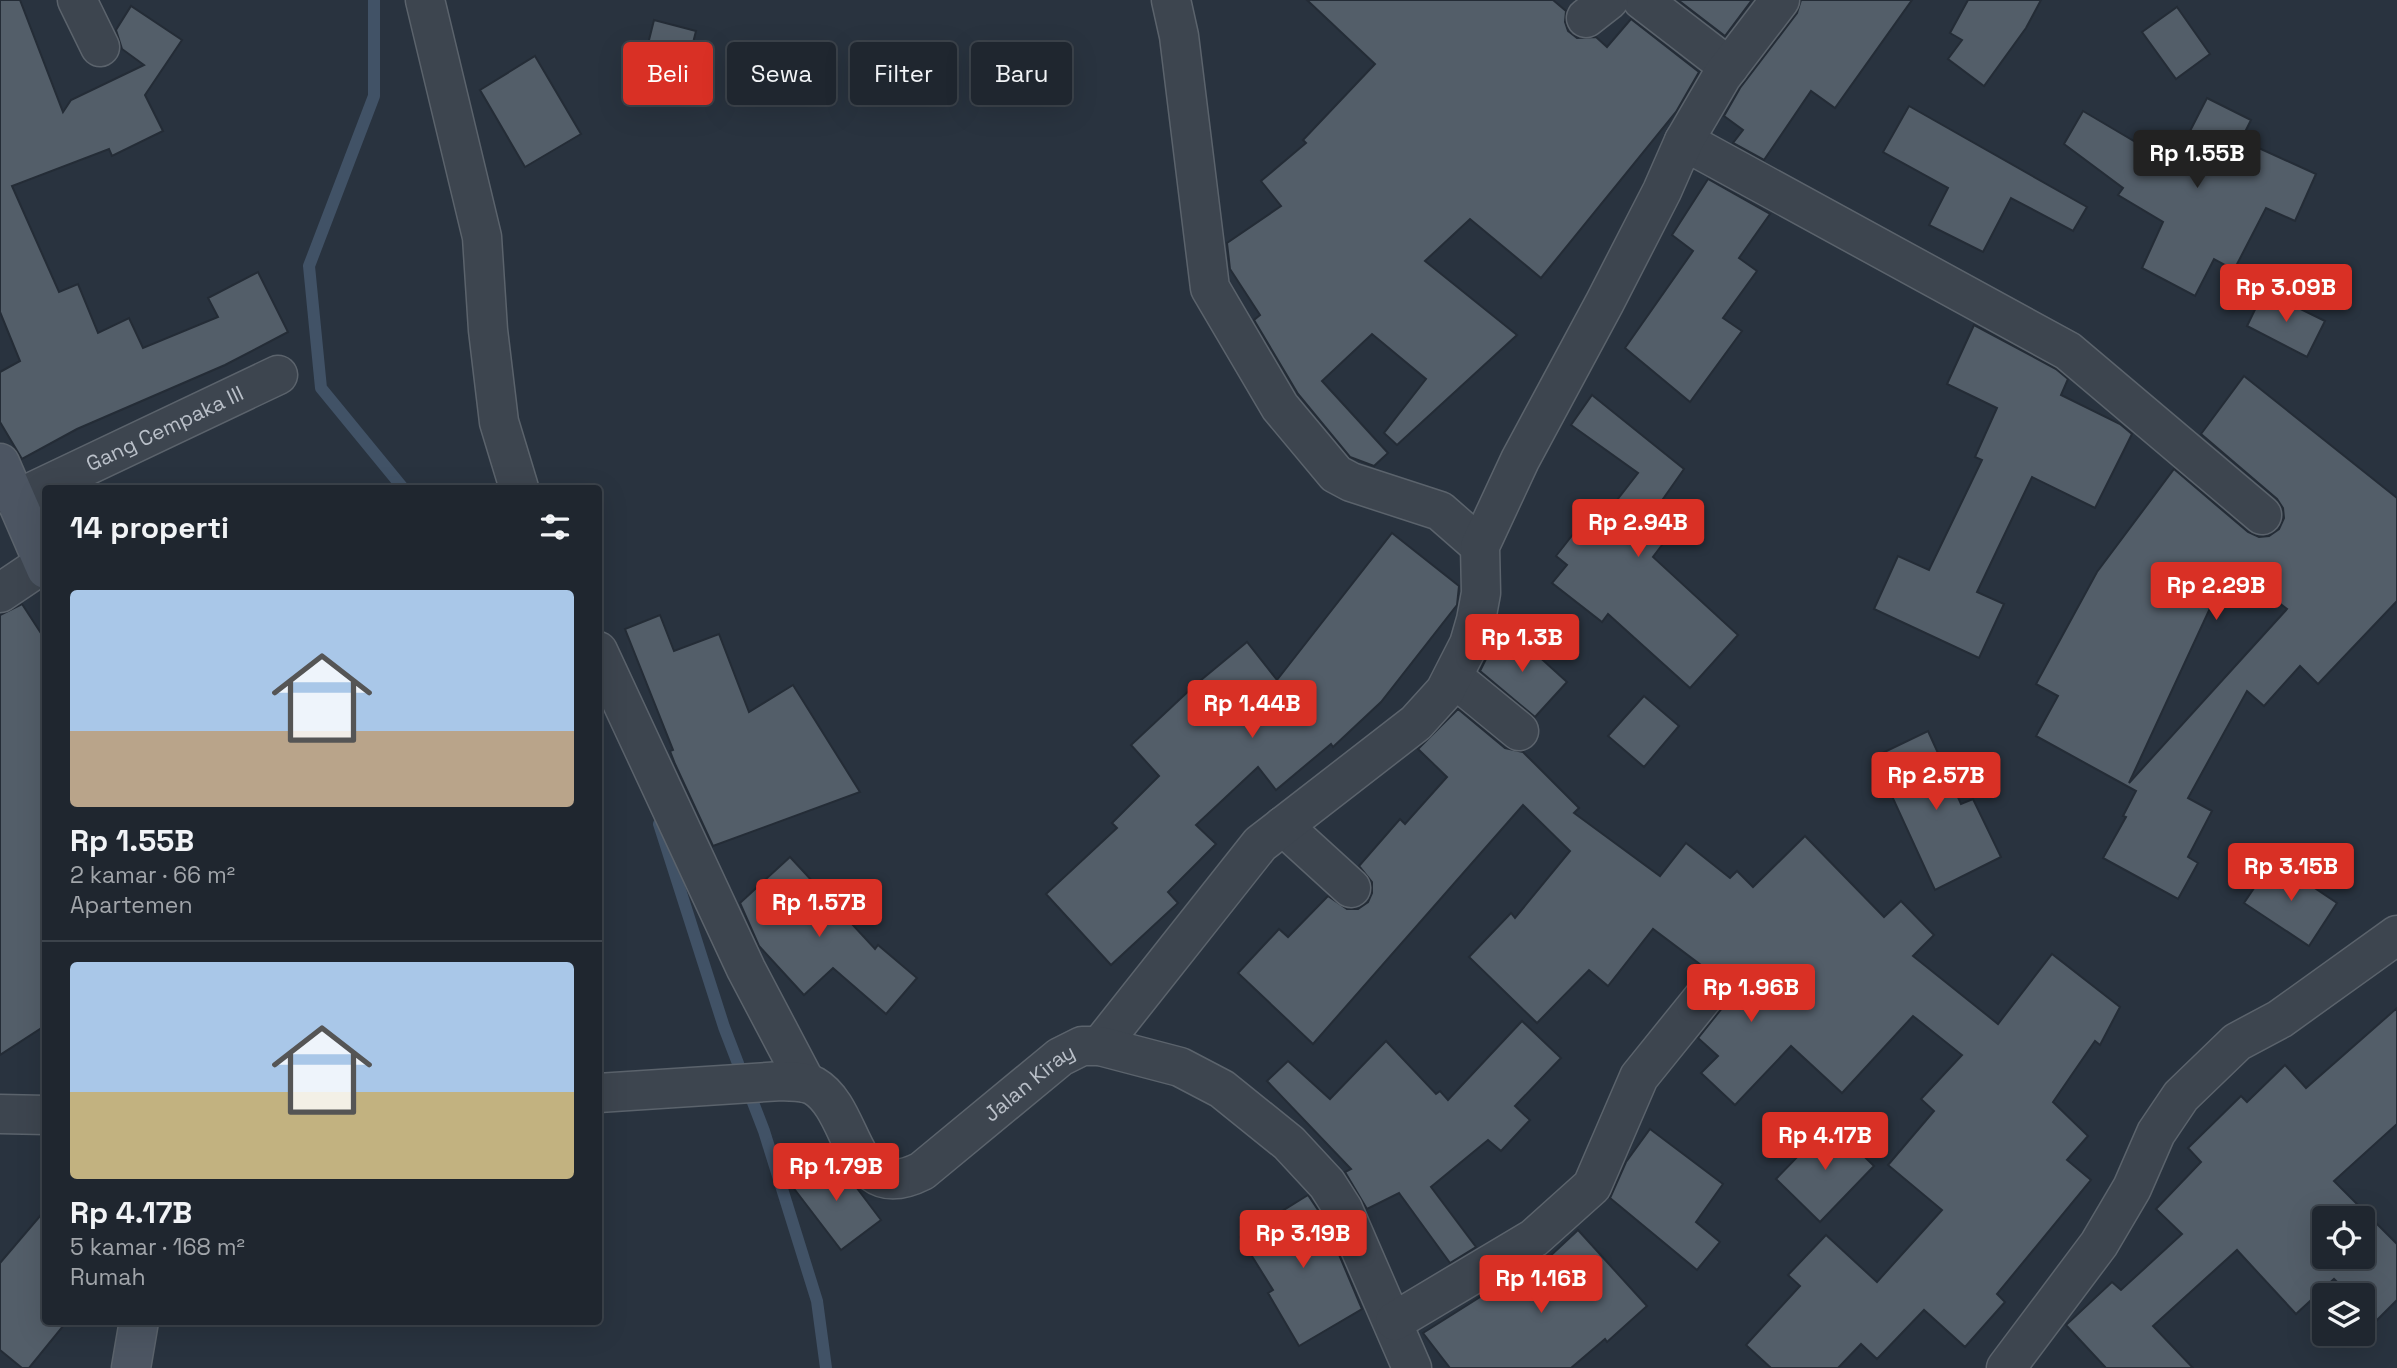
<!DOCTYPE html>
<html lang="id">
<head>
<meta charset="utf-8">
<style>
	:root { --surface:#1f262f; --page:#2c323b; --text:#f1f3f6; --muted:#a1a5aa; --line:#3c434b; --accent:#d93025 }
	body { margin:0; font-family:"Space Grotesk",sans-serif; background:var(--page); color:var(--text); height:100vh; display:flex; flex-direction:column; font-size:26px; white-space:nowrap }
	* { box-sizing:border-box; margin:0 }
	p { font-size:23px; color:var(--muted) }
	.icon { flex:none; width:38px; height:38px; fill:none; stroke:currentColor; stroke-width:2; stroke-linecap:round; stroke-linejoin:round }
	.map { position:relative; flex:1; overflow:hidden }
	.side { position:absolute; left:42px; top:485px; width:560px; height:840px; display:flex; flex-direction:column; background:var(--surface); border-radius:7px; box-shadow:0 7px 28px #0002,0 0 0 2px var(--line) }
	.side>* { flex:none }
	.guide { position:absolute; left:623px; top:42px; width:665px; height:63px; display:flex; gap:14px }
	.tools { position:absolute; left:2312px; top:1206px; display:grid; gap:14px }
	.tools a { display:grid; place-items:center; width:63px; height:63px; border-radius:7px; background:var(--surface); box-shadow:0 7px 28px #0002,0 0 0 2px var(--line); font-size:35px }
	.price { position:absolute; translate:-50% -60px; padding:0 16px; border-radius:7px; background:var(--accent); color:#fff; font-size:23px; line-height:46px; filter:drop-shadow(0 2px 4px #0008) }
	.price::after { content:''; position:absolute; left:50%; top:42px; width:21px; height:16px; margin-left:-10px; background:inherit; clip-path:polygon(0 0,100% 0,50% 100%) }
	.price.current { background:#222; color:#fff }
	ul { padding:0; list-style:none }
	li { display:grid; align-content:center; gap:14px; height:371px; padding:0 28px }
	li+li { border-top:2px solid var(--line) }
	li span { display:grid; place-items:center; height:217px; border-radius:7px; color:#555 }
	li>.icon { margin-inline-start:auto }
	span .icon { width:126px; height:126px; fill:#fffc; stroke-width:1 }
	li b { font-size:30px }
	h2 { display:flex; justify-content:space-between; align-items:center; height:84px; padding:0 28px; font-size:30px }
	.chip { padding:0 24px; border-radius:7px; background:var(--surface); box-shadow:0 7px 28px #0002,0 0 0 2px var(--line); font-size:24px; line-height:63px }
	.chip.current { background:var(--accent); color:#fff }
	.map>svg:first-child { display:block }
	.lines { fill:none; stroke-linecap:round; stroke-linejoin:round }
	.stream { stroke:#415266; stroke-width:12 }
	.building { fill:#535e69; stroke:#242c36; stroke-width:2; fill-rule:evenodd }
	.minor-casing { stroke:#5b636c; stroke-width:41 }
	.secondary-casing { stroke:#5b636c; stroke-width:41 }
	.minor { stroke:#3d454f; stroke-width:38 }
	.secondary { stroke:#4c5562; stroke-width:38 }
	.labels { text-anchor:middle; stroke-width:5; stroke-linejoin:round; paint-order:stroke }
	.street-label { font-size:21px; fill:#bac0c9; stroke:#222a34 }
</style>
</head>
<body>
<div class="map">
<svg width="2397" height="1368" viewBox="0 0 2397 1368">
	<rect width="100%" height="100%" fill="#29333f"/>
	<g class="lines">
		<g class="stream">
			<polyline points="374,0 374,96 309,266 321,388 403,488"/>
			<polyline points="659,824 724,1027 764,1131 817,1301 826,1368"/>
		</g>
	</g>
	<g class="building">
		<polygon points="0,0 20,0 63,112 71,100 144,65 122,49 116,30 131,6 182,40 145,95 163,131 112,156 109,149 12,186 59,292 78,284 98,333 129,318 143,348 218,317 208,298 258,272 288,332 225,365 77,429 22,459 0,422 0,372 20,361 0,312"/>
		<polygon points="1307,0 1553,0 1566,11 1565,22 1568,31 1577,38 1596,37 1607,47 1631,19 1699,72 1676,112 1541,278 1470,219 1425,261 1517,335 1397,445 1384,433 1426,379 1372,334 1322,381 1388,453 1374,466 1350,457 1298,394 1254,320 1260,315 1230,269 1227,243 1281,206 1261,181 1306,143 1303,140 1375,64"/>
		<polygon points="1678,0 1752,0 1725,36"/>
		<polygon points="1801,0 1912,0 1835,108 1811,91 1764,160 1733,143 1743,130 1724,116 1740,88 1797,13"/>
		<polygon points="1968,0 2041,0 2026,28 1984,86 1948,59 1962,40 1950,33"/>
		<polygon points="2177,7 2210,54 2176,79 2142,32"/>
		<polygon points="654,20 696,31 678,103 636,92"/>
		<polygon points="535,56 581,134 525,167 480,90"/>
		<polygon points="2207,98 2251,120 2241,140 2316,174 2295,221 2266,208 2234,270 2214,259 2195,296 2142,268 2163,222 2118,195 2123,188 2064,144 2083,111 2173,164"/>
		<polygon points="1909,106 2087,207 2073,231 2011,198 1983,252 1929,225 1948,188 1883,152"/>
		<polygon points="1708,179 1770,214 1739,258 1757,271 1723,318 1742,331 1690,402 1625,348 1693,251 1672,235"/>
		<polygon points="2264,291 2325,321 2307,357 2247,326"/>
		<polygon points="1974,325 2056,369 2068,379 2061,395 2120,424 2132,434 2095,508 2032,477 1977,592 2004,604 1979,658 1874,609 1898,556 1929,570 1982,460 1975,457 1997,408 1947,384"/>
		<path d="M2244 376 2397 498V601L2318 684 2300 666 2264 706 2247 691 2188 798 2212 811 2188 857 2198 863 2178 899 2103 858 2126 817 2123 816 2136 791 2036 736 2058 696 2036 684 2097 572 2174 469 2248 532 2259 537 2269 536 2279 529 2284 518 2283 508 2277 499 2201 434ZM2230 565 2287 609 2129 783Z"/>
		<polygon points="1592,395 1684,469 1642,529 1662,545 1653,557 1738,635 1690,688 1608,614 1602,622 1552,583 1567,565 1556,556 1585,519 1596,527 1638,473 1571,425"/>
		<polygon points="1392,533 1459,586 1457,605 1381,702 1333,747 1331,744 1276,790 1258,767 1196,825 1216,844 1168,892 1178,903 1111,965 1046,894 1117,828 1112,823 1159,776 1131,745 1195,685 1247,642 1277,680"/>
		<polygon points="22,604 46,641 46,1025 0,1055 0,615"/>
		<polygon points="660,615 674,651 719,634 749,712 793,685 860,792 713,846 675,764 670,751 673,750 625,629"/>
		<polygon points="1511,631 1567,682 1535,717 1480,671 1488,655"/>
		<polygon points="1644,696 1679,726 1644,767 1608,736"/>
		<polygon points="1458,709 1505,748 1523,752 1579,808 1574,813 1660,876 1686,843 1730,878 1737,871 1753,887 1805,836 1884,917 1901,901 1934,935 1913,956 1998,1024 2052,954 2120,1007 2100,1045 2095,1041 2053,1102 2088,1136 2067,1160 2091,1180 1997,1294 2005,1302 1965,1347 1924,1310 1877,1359 1861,1344 1838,1368 1771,1368 1746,1345 1800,1286 1788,1275 1826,1235 1877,1282 1942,1210 1888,1165 1934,1111 1921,1099 1962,1055 1913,1016 1842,1093 1791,1046 1735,1105 1701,1073 1718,1056 1698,1038 1727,1002 1732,992 1730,981 1723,972 1705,968 1653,929 1608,986 1589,970 1537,1023 1469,957 1511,913 1515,918 1570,851 1523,805 1313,1044 1238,973 1279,929 1288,937 1328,896 1347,909 1358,909 1368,902 1372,893 1372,882 1359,866 1400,819 1405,824 1447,777 1418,749"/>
		<polygon points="1928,731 1961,804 1973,799 2001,857 1935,890 1874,757"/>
		<polygon points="790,857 875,949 878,945 917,978 886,1014 833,968 804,995 759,946 740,903"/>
		<polygon points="2273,860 2337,903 2309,946 2244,903"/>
		<path d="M2397 1008V1124L2334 1181 2397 1244V1300L2376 1321 2362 1307V1295H2350L2334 1279 2296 1314 2237 1250 2153 1326 2193 1368H2106L2066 1325 2112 1282 2121 1290 2182 1234 2156 1209 2201 1162 2188 1148 2241 1096 2247 1102 2285 1065 2306 1088ZM2324 1218H2362V1256H2324Z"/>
		<polygon points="1522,1021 1561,1058 1515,1106 1530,1120 1501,1151 1488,1140 1431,1187 1476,1247 1450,1263 1399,1193 1367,1209 1345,1172 1351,1169 1267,1081 1288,1061 1330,1099 1386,1041 1436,1094 1440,1091 1448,1100"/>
		<polygon points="1830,1123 1874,1166 1820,1222 1776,1179"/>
		<polygon points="1650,1129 1723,1184 1696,1222 1720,1242 1697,1270 1610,1198 1626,1162"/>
		<polygon points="832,1155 881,1220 841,1250 792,1186"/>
		<polygon points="1308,1195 1324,1219 1362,1309 1299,1346 1268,1293 1273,1290 1240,1237"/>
		<polygon points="46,1209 46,1321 59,1321 64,1325 29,1368 22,1368 0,1350 0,1263"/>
		<polygon points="1578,1230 1647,1306 1607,1342 1605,1339 1571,1368 1450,1368 1423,1333 1526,1268 1531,1274"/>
	</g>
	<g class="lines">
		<g class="minor-casing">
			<g id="minor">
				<polyline points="77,0 100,47"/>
				<polyline points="425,0 482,237 488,330 499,422 519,488"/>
				<polyline points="1171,0 1179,36 1210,288 1280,407 1336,474 1351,482 1440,511 1480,546"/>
				<polyline points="1642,0 1729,67"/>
				<polyline points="1586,18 1609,0"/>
				<polyline points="1684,141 2068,351 2262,515"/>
				<path id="s1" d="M15 500 278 375"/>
				<polyline points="0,593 43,564"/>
				<polyline points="598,651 746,969 806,1083"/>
				<polyline points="1453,677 1519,731"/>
				<polyline points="1283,826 1351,888"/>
				<polyline points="1100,1046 1260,844 1416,723 1445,691 1469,644 1476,620 1481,593 1480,546 1520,460 1605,302 1662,191 1684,141 1722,76 1780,0"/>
				<path id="s2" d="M598 1093 782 1081C792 1082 805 1081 814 1086 857 1111 849 1208 922 1171L1060 1057 1082 1046H1100L1180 1067 1222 1089 1289 1143 1327 1184 1343 1209 1412 1368"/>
				<polyline points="0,1114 46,1115"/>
				<polyline points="1395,1321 1534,1238 1592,1186 1639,1077 1710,989"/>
				<polyline points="2006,1368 2099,1244 2132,1188 2156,1133 2181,1096 2237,1042 2280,1019 2397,935"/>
			</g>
		</g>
		<g class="secondary-casing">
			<g id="secondary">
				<polyline points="0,463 46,569"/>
				<polyline points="131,1368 139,1321"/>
			</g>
		</g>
		<use href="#minor" class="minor"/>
		<use href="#secondary" class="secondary"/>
	</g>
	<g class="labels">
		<g class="street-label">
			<text dy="7" stroke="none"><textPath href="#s1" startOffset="166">Gang Cempaka III</textPath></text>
			<text dy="7" stroke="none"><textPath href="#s2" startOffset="514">Jalan Kiray</textPath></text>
		</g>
	</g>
</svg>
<div class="tools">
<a><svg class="icon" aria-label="locate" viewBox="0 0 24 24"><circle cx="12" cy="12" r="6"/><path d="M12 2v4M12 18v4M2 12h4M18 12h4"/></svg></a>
<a><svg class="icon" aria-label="layers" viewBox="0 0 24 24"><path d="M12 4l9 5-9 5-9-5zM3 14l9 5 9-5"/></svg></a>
</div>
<b class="price current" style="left:2197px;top:190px">Rp 1.55B</b>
<b class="price" style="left:2286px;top:324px">Rp 3.09B</b>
<b class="price" style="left:1638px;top:559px">Rp 2.94B</b>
<b class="price" style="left:2216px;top:622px">Rp 2.29B</b>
<b class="price" style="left:1522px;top:674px">Rp 1.3B</b>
<b class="price" style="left:1252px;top:740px">Rp 1.44B</b>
<b class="price" style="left:1936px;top:812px">Rp 2.57B</b>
<b class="price" style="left:2291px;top:903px">Rp 3.15B</b>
<b class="price" style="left:819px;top:939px">Rp 1.57B</b>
<b class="price" style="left:1751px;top:1024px">Rp 1.96B</b>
<b class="price" style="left:1825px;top:1172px">Rp 4.17B</b>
<b class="price" style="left:836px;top:1203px">Rp 1.79B</b>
<b class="price" style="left:1303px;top:1270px">Rp 3.19B</b>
<b class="price" style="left:1541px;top:1315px">Rp 1.16B</b>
<div class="guide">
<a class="chip current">Beli</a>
<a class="chip">Sewa</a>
<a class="chip">Filter</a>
<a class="chip">Baru</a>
</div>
<section class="side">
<h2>14 properti<svg class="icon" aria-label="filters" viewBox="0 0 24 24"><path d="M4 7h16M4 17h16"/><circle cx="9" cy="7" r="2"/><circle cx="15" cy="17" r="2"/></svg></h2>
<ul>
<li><span style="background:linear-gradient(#a9c7e8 65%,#b9a48a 0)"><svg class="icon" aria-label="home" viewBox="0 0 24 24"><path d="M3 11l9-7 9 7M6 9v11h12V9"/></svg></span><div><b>Rp 1.55B</b><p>2 kamar · 66 m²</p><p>Apartemen</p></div></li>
<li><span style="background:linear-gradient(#a9c7e8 60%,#c2b280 0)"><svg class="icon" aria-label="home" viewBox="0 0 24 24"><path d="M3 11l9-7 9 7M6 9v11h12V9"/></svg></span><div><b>Rp 4.17B</b><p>5 kamar · 168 m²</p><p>Rumah</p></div></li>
</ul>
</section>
</div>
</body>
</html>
